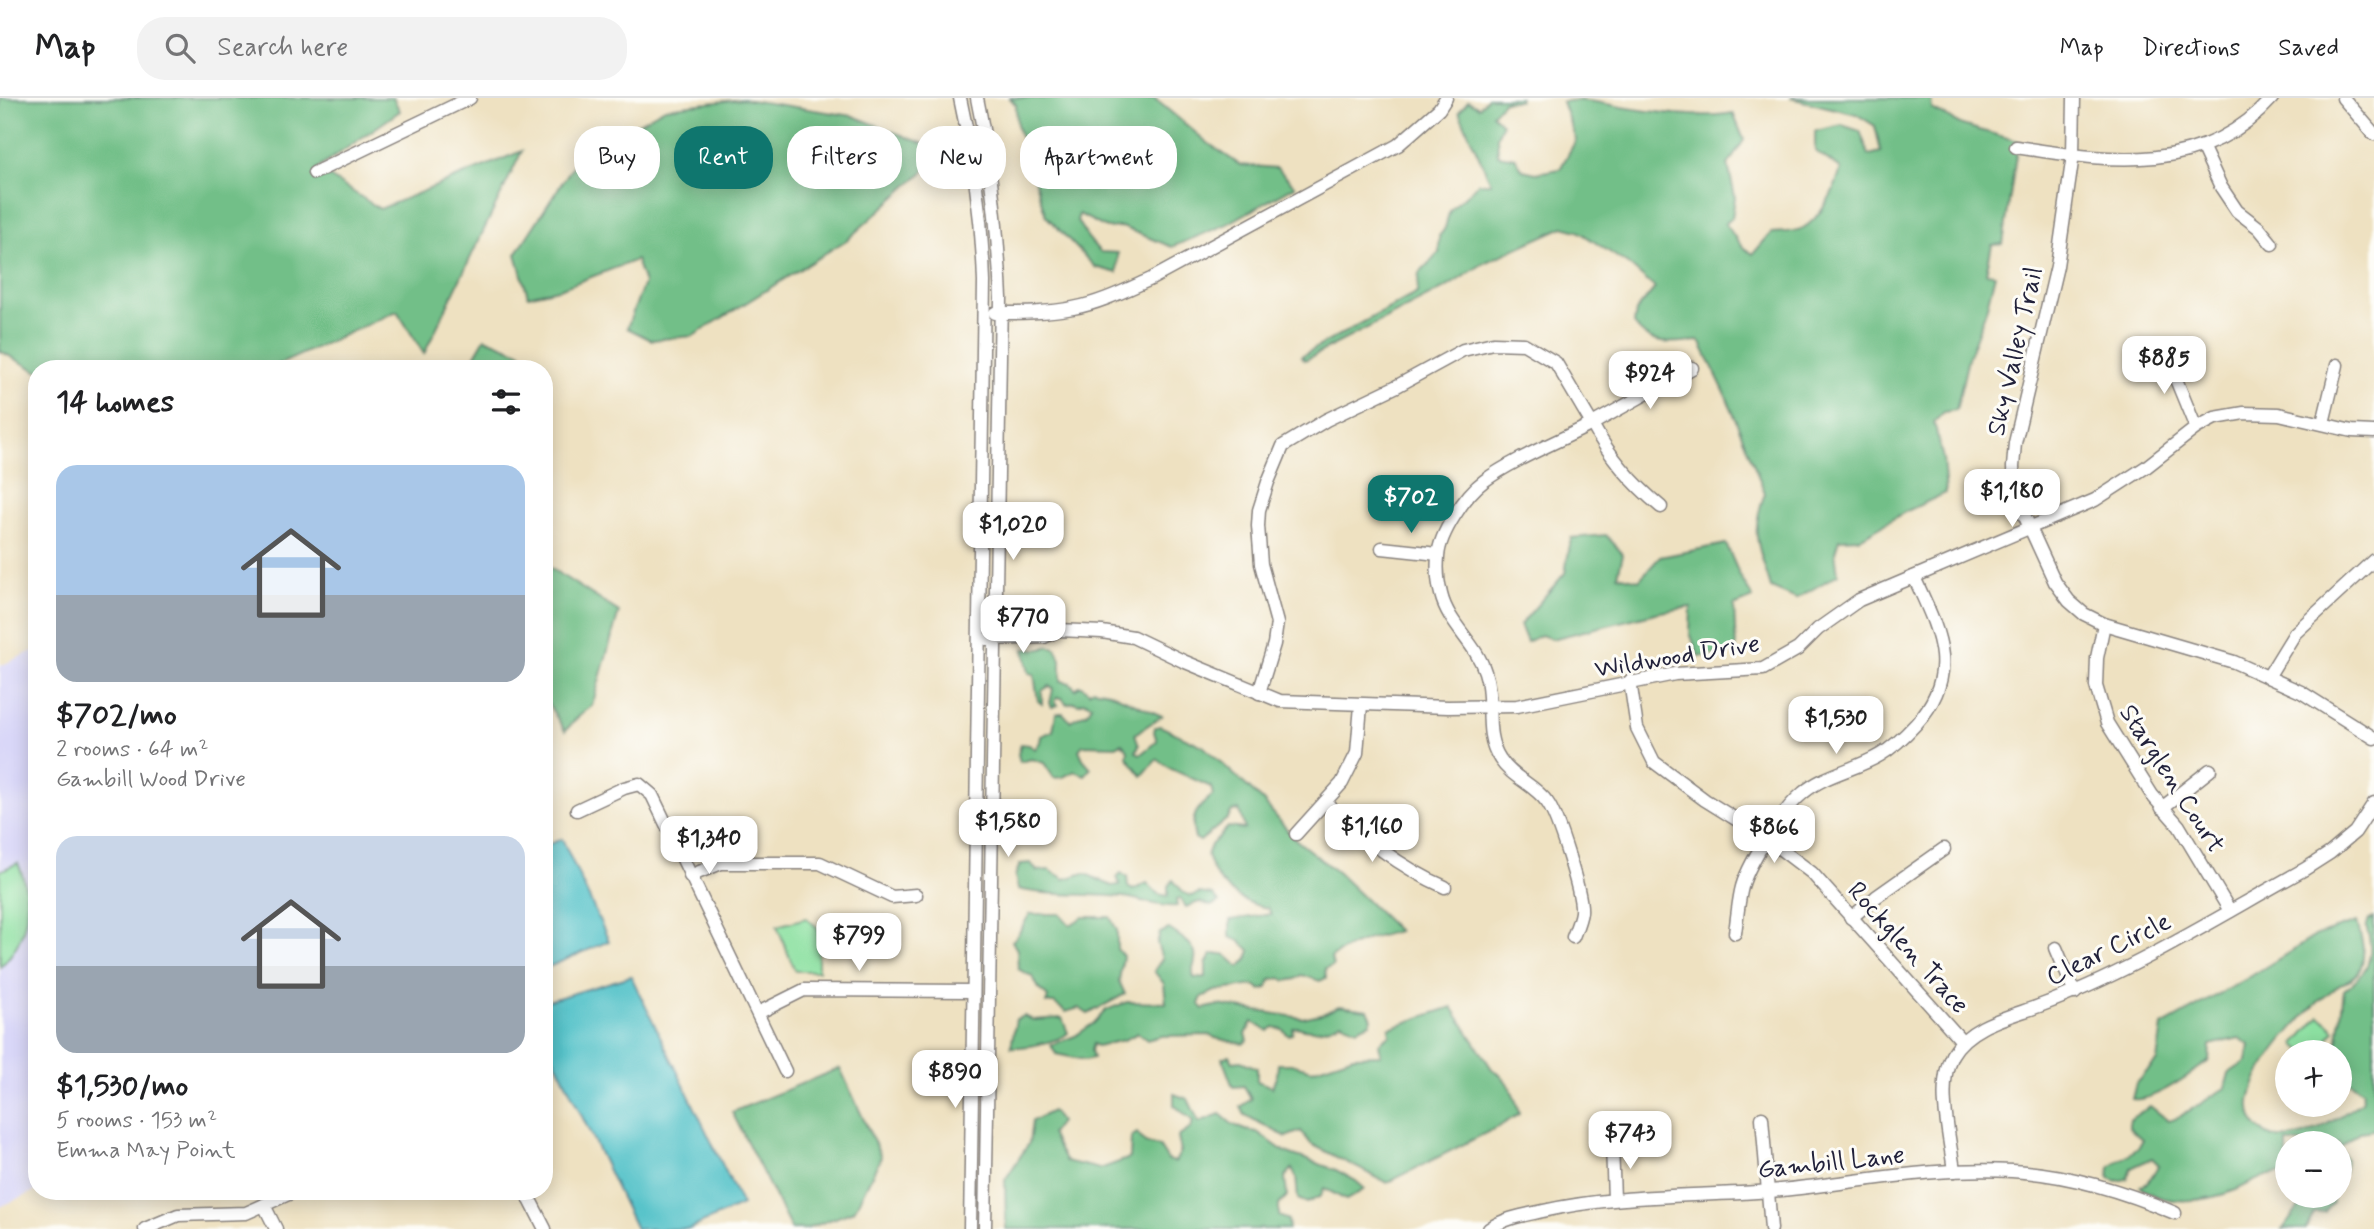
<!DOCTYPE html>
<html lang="en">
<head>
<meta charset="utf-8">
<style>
	:root { --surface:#fff; --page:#f2f2f2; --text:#202124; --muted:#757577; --line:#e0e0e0; --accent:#0f766e }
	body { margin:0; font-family:Mynerve,sans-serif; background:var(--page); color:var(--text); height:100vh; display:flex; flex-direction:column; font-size:26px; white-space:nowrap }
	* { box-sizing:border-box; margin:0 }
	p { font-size:23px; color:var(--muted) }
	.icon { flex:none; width:38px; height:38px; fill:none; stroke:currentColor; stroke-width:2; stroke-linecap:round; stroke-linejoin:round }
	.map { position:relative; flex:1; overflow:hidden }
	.sheet { position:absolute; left:28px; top:262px; width:525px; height:840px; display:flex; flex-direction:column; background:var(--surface); border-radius:28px; box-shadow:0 4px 18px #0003 }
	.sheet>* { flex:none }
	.guide { position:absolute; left:574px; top:28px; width:665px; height:63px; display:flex; gap:14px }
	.fabs { position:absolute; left:2275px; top:942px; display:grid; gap:14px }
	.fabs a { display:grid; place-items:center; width:77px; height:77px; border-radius:50%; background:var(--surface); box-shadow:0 4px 18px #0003; font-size:35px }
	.price { position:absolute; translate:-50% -60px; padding:0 16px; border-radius:14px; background:#fff; color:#222; font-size:23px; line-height:46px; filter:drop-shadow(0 2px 4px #0008) }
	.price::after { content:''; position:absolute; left:50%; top:42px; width:21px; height:16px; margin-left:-10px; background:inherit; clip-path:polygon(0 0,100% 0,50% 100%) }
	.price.active { background:var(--accent); color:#fff }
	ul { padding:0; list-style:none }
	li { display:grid; align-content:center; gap:14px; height:371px; padding:0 28px }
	li span { display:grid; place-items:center; height:217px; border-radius:21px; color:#555 }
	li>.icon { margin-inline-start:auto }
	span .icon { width:126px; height:126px; fill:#fffc; stroke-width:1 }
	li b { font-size:30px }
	h2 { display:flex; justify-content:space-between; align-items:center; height:84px; padding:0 28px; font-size:30px }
	.pill { padding:0 24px; border-radius:28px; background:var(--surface); box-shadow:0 4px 18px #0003; font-size:24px; line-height:63px }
	.pill.active { background:var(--accent); color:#fff }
	header { display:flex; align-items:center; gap:42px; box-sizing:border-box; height:98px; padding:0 35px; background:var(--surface); border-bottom:2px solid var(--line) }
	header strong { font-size:33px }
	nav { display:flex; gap:38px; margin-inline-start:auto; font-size:24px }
	.search { width:490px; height:63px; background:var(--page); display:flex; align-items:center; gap:18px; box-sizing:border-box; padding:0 24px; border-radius:28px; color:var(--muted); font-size:26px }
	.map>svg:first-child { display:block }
	.built { fill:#d9d7f8 }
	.green { fill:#8de1a2; stroke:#58826e; stroke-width:2 }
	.forest { fill:#72bf88; stroke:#4a7062; stroke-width:2 }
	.water { fill:#54c2c9; stroke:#3b7282; stroke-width:2 }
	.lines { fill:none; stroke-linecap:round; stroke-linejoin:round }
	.minor-casing { stroke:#88827e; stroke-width:15 }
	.minor { stroke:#fff; stroke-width:12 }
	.labels { text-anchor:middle; stroke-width:6; stroke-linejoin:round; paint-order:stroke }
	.street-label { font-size:26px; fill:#22223b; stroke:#fdfcf7 }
</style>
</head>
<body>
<header>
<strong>Map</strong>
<div class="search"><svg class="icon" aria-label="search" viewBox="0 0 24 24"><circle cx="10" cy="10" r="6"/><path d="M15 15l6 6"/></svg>Search here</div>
<nav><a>Map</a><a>Directions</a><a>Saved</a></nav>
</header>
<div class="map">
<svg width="2374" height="1131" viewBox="0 0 2374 1131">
	<rect width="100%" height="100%" fill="#fdfcf7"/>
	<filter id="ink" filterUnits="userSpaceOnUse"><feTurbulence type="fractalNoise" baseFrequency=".0143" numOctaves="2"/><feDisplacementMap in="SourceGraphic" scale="14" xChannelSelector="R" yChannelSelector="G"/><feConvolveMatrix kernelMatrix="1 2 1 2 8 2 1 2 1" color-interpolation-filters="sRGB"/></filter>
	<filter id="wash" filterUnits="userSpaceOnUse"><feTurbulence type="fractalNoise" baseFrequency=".00686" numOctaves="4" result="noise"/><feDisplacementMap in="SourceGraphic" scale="28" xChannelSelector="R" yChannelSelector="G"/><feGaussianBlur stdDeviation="1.57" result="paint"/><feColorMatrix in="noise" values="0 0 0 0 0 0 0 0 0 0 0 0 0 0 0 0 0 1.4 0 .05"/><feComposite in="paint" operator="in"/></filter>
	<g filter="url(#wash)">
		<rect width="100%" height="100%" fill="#eee1c1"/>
		<polygon class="built" points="37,551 37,1092 0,1109 0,568"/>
		<g class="green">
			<path d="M18 765C33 802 30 840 0 869V773Z"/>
			<polygon points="806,820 818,830 818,873 795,873 777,828"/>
			<polygon points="2320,918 2335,932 2317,954 2304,954 2295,946"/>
		</g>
		<g class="forest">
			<polygon points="0,0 393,0 400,13 317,71 380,111 522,53 424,256 397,213 269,271 37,273 0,253"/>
			<polygon points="1010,0 1154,0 1208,45 1240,67 1277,70 1295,88 1227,126 1172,149 1122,129 1106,130 1079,116 1077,123 1088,140 1100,154 1118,155 1117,175 1095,169 1046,118 1017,28 1016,7"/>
			<path d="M1488 0H1520L1519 3H1504L1492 16 1502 26 1497 39 1498 57 1515 60 1523 72 1536 75 1560 71 1576 42 1562 4C1585 0 1600 5 1622 9 1652 14 1703 21 1733 15L1744 42 1728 67 1735 99 1732 120 1725 126 1744 150 1753 156 1771 135C1780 134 1794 135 1803 130 1822 119 1836 90 1841 71L1815 53V33L1842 27 1860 33 1869 57 1881 54 1875 28 1856 16 1790 0H1931L1932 11 1962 27 2018 43 2003 146 1992 147 1986 175 1995 176 1986 212 1968 261 1956 312 1944 314 1934 324 1943 361 1946 395 1905 414 1860 440 1839 441 1835 454 1838 476 1796 501 1771 490C1759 448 1749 437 1765 395L1725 295 1700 243C1672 244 1652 251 1634 226L1636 213 1655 190 1629 167 1578 133 1563 129 1484 165 1449 188 1305 262 1301 258 1417 195 1419 175 1439 155V138C1449 128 1445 123 1450 113 1457 102 1471 96 1478 85H1491L1459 14 1468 3 1479 9Z"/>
			<polygon points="743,1 853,18 945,54 848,141 693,238 651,242 627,230 644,185 636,162 562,190 528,198 516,156 578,60 665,10"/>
			<polygon points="485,240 522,255 517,271 467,271"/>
			<polygon points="1606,437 1623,456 1618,477 1639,482 1660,459 1726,446 1740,478 1753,500 1734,508 1736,553 1699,559 1690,535 1691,509 1660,514 1552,541 1541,537 1527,544 1520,527 1565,475 1571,440"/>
			<polygon points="544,466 619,514 592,608 579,618 565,633 544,599"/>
			<path d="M1048 548 1056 550 1061 561V583L1070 585 1076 591 1080 587 1089 594 1093 591 1109 594 1162 618 1135 636 1139 647 1136 654 1141 656 1157 643 1154 634 1155 629 1160 628 1203 648 1263 703 1295 741 1338 775 1398 833C1376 839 1350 845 1331 860L1333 868 1325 871 1326 880 1320 883 1302 877 1296 881 1286 883 1281 880 1271 882 1267 890 1261 892 1254 887 1215 893 1202 899 1199 906 1203 911 1219 907 1302 920 1325 915 1339 908 1368 912 1372 920 1370 925 1357 931 1341 924C1329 931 1311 935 1297 929L1293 930 1292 936 1288 937 1282 931 1274 929 1268 933 1252 924 1246 936 1248 942 1243 946 1215 940 1211 937 1161 938 1147 942 1138 935 1124 942 1097 948 1093 946 1091 952 1093 960 1085 962 1056 956 1051 947 1075 938 1094 925 1106 912 1127 904 1166 905 1164 886 1154 873 1162 861 1157 845 1160 835 1169 831C1180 839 1198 847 1195 862 1194 870 1191 871 1194 880L1206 879V866L1212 856H1225L1239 869 1247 862 1250 852 1238 842 1230 839V822L1271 816 1268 810C1241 806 1214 785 1207 757L1211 747 1228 729 1245 731 1239 712 1232 713 1227 721 1200 743 1195 740C1189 719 1197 710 1213 697L1211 689 1171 671 1157 661 1142 678 1127 659 1128 652 1122 645 1116 648 1083 647 1079 652 1083 661 1091 670 1085 677 1075 673 1063 679 1054 680 1044 665 1032 661 1020 664 1018 656 1021 646 1029 647 1035 651 1040 644 1041 638 1053 633 1056 615H1063L1070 623 1088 614 1092 607 1085 604 1078 606 1074 604 1067 606 1062 600 1057 599 1055 604 1058 607 1052 609 1050 605 1053 591 1049 588 1042 593V606L1038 603 1034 576 1029 575 1024 551H1042Z"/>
			<path d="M1031 765 1037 773 1049 772 1065 781 1084 775 1112 788 1120 787 1117 779 1121 775 1127 779 1128 789 1133 792 1147 785 1158 796 1168 798V788L1173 782 1184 795 1192 798 1199 795 1213 797 1219 804 1211 808 1199 804 1186 809 1180 800 1176 803 1177 808C1159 810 1141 801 1123 799 1087 795 1053 799 1018 791L1015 778 1020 766Z"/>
			<path d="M1030 816H1060L1070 827 1083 819H1110L1117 832V851L1123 858 1119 883 1125 896 1088 916 1079 910 1066 914 1054 905H1046L1048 899 1039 891 1033 879 1018 871 1017 852 1012 843C1021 836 1023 825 1030 816Z"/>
			<path d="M2374 820V1032L2360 1034 2340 1050 2346 1062 2344 1075 2340 1078V1045H2287V1077C2269 1072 2252 1085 2236 1092 2208 1103 2163 1110 2140 1088L2148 1084 2159 1067 2152 1060 2131 1070 2127 1081 2117 1083 2109 1080 2110 1069 2138 1050 2143 1041 2129 1030V1022L2150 1008 2169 1023C2190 1015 2206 1001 2225 990L2229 975 2247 963 2250 947 2239 940 2210 947 2209 963C2192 975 2152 1005 2132 1001L2136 985 2157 963 2162 928 2248 880 2317 837 2357 824C2361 839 2367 856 2360 871 2356 880 2340 886 2331 893 2304 915 2254 968 2250 1004 2249 1015 2252 1025 2261 1032 2289 1057 2336 1021 2361 1004L2363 994 2340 976V954H2330V952L2338 942 2344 892C2364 876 2374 866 2369 839 2367 831 2365 829 2369 822Z"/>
			<path d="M1452 909 1492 971C1508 980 1516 999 1519 1016L1500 1028 1387 1085 1311 1046 1301 1033 1286 1039 1245 1017 1241 1009 1251 1001 1244 988 1233 989 1222 960 1229 957 1233 964 1241 963 1257 970V983L1272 989 1277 977 1278 966H1291L1312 972 1354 958 1381 957 1379 945 1390 937 1389 930Z"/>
			<path d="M1024 918 1033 922 1062 920 1068 935C1058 944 1025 950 1011 949L1016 921Z"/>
			<polygon points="840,970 881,1059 854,1113 806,1131 791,1131 732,1014"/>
			<polygon points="1174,996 1188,1001 1199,1024 1220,1016 1232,1026 1245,1032 1257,1034 1285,1054 1336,1072 1356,1083 1365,1091 1346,1102 1324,1090 1321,1098 1307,1105 1298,1101 1296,1079 1292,1071 1285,1079 1287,1098 1279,1107 1279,1118 1288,1122 1289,1131 1006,1131 1005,1082 1029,1045 1032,1023 1052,1013 1060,1024 1051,1036 1065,1063 1100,1071 1130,1060 1131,1039 1137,1035 1145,1045 1159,1048 1168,1062 1175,1064 1181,1053 1178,1039 1191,1030 1193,1023 1174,1007"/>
			<polygon points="2299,1097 2332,1097 2333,1105 2325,1114 2314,1115 2306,1131 2283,1131 2302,1105"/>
		</g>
		<g class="water">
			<polygon points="562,741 609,843 544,871 544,748"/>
			<polygon points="631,878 742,1107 689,1131 636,1131 544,939 544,904"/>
		</g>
	</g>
	<g filter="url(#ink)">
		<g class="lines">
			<g class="minor-casing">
				<g id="minor">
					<path d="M960 0C974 61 982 122 984 184L970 1131"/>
					<path d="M977 0C991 67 998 132 1001 200L985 1131"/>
					<polyline points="2074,0 2073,57 2057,168 2015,345 2013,369 2014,388 2021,410 2055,484 2069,503 2084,516 2104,526 2234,564 2301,594 2374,640"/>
					<polyline points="2343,0 2374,36"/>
					<path d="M2016 49C2108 63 2202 79 2272 0"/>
					<polyline points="2203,50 2221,89 2237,113 2259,130 2272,146"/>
					<polyline points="314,75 470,0"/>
					<path d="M995 215C1021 215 1048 215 1073 210 1100 205 1126 192 1151 181L1398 47 1439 11 1446 0"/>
					<polyline points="2172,257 2173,274 2196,330"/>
					<polyline points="2323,325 2337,267"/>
					<path d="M1661 409C1632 385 1610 360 1592 326L1692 270"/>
					<polyline points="1382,450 1438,456"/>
					<polyline points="979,521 1043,524 1059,532 1102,534 1133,539 1183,563 1280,603 1448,609 1517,608 1675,576 1763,571 1798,551 1818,531 1859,502 2095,402 2146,369 2196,330 2215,320 2244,315 2279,316 2352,333 2374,334"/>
					<polyline points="2104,526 2097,560 2096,588 2107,625 2152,697 2179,728 2230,813"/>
					<polyline points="987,541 1044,539 1059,532"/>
					<polyline points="2268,579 2295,535 2374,462"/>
					<polyline points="1630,583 1637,630 1654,664 1705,702 1766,740 1812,775 1962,943"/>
					<path d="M1259 595 1274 546 1277 525 1261 466 1258 428 1259 412 1268 384 1283 348 1326 322 1397 288 1463 252 1493 245 1524 246 1556 265 1592 326C1559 343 1512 362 1484 383 1466 396 1439 436 1438 459 1437 470 1438 485 1441 496 1448 526 1476 545 1485 574 1495 603 1482 634 1500 661 1512 680 1534 686 1547 704 1557 717 1583 797 1581 814 1580 822 1576 831 1573 839"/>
					<path d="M1325 704C1361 738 1399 769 1445 789"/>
					<polyline points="2162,710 2210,672"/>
					<polyline points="577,712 624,690 639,686 652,697 785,973"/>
					<polyline points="1296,736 1342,685 1357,655 1361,607"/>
					<polyline points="690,778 721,765 820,765 892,799 916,797"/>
					<polyline points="1851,820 1876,799 1944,751"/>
					<path d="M1735 835C1737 821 1738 807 1741 793 1746 768 1783 711 1803 695 1825 676 1855 672 1880 657 1894 649 1905 638 1916 626 1962 575 1939 534 1914 479"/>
					<polyline points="2056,850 2075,895"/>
					<polyline points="758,915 804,892 973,893"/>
					<polyline points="1762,1020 1771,1131"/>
					<polyline points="1612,1046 1614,1101"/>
					<path d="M1954 1073C1950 1039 1936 988 1952 957 1969 927 2009 919 2039 908 2132 874 2218 819 2305 771L2330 755 2355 734 2374 705"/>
					<polyline points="526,1094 545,1131"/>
					<polyline points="264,1107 276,1131"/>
					<polyline points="145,1131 178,1117 246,1115 293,1094"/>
					<path d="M1489 1131C1504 1120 1525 1117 1543 1113 1618 1096 1694 1099 1770 1093 1850 1086 1931 1068 2012 1073 2069 1076 2123 1093 2175 1115"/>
				</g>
			</g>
			<use href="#minor" class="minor"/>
		</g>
	</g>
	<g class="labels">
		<g class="street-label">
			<text transform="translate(2014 253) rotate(-77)" y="9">Sky Valley Trail</text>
			<text transform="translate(1677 557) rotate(-9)" y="9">Wildwood Drive</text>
			<text transform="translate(2173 680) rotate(57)" y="9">Starglen Court</text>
			<text transform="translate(1909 849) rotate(48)" y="9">Rockglen Trace</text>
			<text transform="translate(2108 850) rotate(-26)" y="9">Clear Circle</text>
			<text transform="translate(1831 1063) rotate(-6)" y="9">Gambill Lane</text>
		</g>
	</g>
</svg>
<div class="fabs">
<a>+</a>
<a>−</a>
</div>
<b class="price" style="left:2164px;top:298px">$885</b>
<b class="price" style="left:1650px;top:313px">$924</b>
<b class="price" style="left:2012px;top:431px">$1,180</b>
<b class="price active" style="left:1411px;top:437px">$702</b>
<b class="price" style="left:1013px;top:464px">$1,020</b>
<b class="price" style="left:1023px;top:557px">$770</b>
<b class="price" style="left:1836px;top:658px">$1,530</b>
<b class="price" style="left:1008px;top:761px">$1,580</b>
<b class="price" style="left:1372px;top:766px">$1,160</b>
<b class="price" style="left:1774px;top:767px">$866</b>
<b class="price" style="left:709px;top:778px">$1,340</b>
<b class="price" style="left:859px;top:875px">$799</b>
<b class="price" style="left:955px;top:1012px">$890</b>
<b class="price" style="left:1630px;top:1073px">$743</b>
<div class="guide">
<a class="pill">Buy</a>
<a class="pill active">Rent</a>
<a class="pill">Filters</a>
<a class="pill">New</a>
<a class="pill">Apartment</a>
</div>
<section class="sheet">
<h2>14 homes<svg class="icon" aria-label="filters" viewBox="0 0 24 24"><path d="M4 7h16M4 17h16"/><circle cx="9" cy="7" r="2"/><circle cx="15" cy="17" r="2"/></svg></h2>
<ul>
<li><span style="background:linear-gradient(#a9c7e8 60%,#9aa5b1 0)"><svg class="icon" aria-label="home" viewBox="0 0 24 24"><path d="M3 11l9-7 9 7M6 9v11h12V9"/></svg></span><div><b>$702/mo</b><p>2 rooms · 64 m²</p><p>Gambill Wood Drive</p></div></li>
<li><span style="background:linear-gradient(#c9d6e8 60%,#9aa5b1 0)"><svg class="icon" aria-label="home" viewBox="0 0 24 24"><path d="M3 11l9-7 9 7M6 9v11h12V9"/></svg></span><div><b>$1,530/mo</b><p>5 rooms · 153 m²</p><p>Emma May Point</p></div></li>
</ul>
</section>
</div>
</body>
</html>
